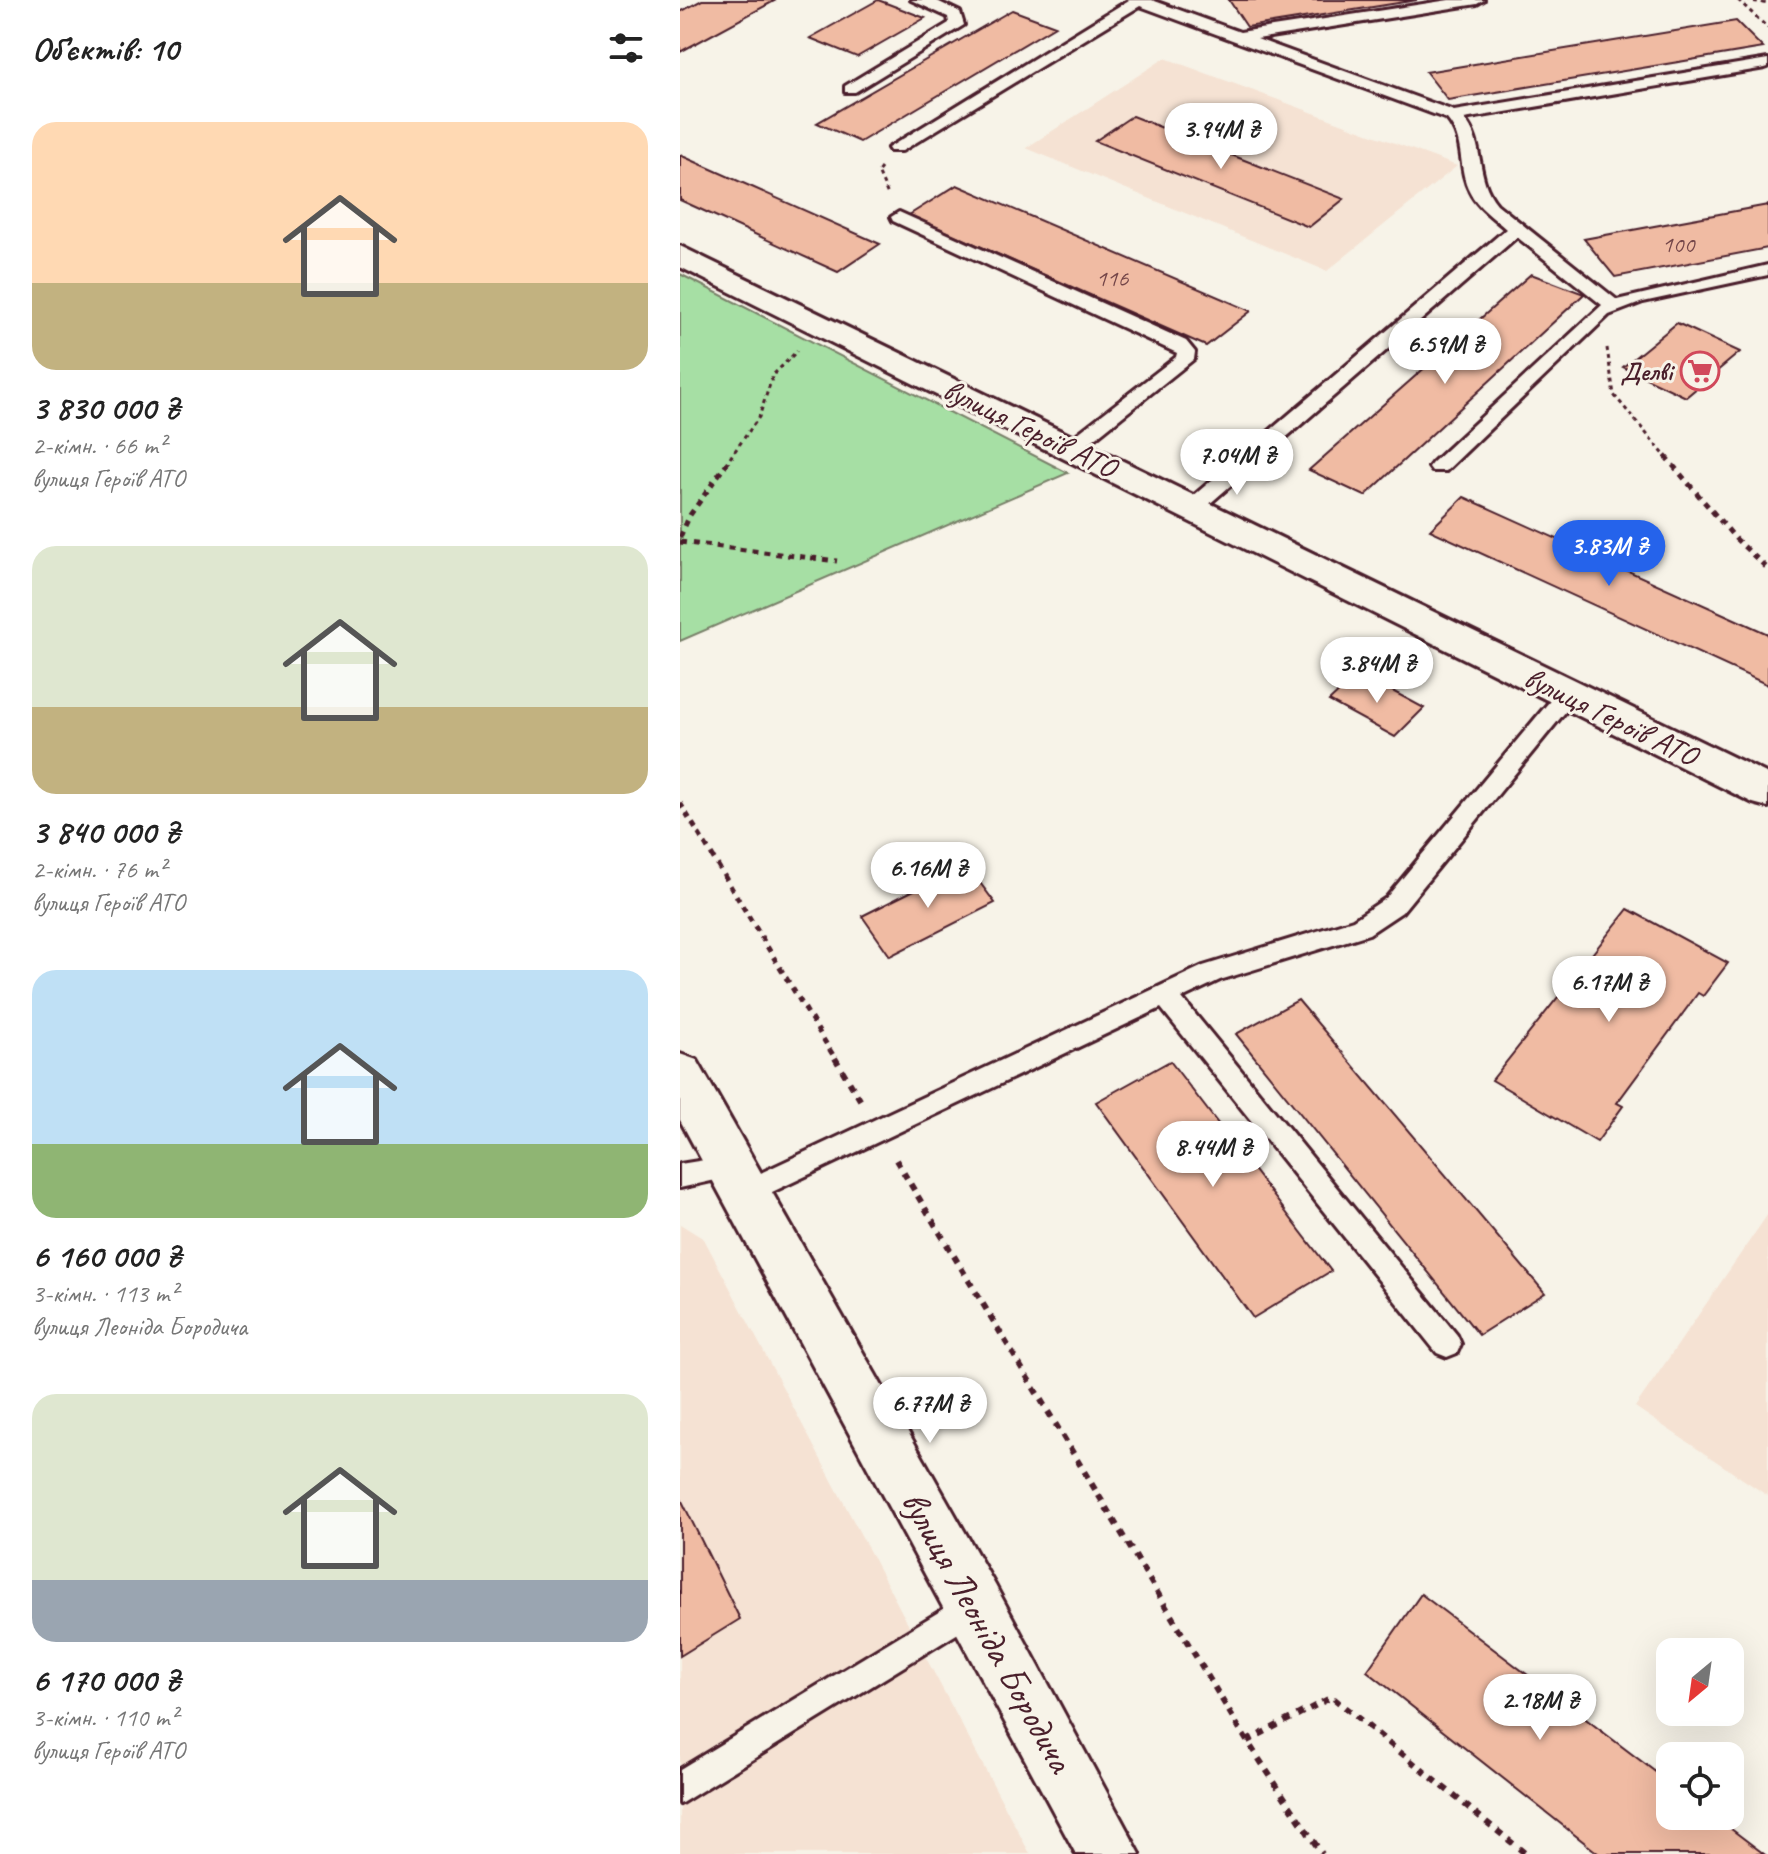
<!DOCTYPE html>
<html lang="uk">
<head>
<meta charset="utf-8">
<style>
	:root { --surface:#fff; --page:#f2f2f2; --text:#222; --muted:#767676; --accent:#2563eb }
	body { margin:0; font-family:Caveat,sans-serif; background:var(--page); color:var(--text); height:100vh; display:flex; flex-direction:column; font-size:30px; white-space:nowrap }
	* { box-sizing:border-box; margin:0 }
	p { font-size:26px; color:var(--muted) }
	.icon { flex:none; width:44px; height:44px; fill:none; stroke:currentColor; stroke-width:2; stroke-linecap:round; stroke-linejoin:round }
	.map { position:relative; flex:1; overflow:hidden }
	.side { display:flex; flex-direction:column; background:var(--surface); width:680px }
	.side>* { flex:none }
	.needle { width:52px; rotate:209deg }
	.tools { position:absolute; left:976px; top:1638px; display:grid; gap:16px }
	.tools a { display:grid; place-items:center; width:88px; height:88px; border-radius:16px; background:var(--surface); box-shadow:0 8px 32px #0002; font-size:40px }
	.price { position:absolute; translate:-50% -68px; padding:0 18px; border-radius:28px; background:#fff; color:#222; font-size:26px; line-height:52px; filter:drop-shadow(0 2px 4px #0008) }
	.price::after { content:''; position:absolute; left:50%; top:48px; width:24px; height:18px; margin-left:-12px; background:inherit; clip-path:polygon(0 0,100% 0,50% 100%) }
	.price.on { background:var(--accent); color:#fff }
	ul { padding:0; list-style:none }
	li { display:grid; align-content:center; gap:16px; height:424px; padding:0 32px }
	li span { display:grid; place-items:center; height:248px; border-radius:24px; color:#555 }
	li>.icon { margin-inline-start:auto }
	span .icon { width:144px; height:144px; fill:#fffc; stroke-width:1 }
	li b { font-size:34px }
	h2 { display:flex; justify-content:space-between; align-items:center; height:96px; padding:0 32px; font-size:34px }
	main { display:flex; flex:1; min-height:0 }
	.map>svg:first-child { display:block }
	.built { fill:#f5e2d3 }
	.green { fill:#a6dfa4; stroke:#787f68; stroke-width:2 }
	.building { fill:#f0bba3; stroke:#4a1f2b; stroke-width:2 }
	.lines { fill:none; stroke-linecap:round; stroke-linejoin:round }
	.lane-casing { stroke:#4a1f2b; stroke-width:6 }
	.street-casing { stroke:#4a1f2b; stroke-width:6 }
	.secondary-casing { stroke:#4a1f2b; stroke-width:6 }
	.path-far2 { stroke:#4a1f2b; stroke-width:3; stroke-dasharray:4 4; stroke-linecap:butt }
	.path-far1 { stroke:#4a1f2b; stroke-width:5; stroke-dasharray:6 6; stroke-linecap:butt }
	.path { stroke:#4a1f2b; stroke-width:6; stroke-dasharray:7 7; stroke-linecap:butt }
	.lane { fill:#f7f3e8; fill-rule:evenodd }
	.street { fill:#f7f3e8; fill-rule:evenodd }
	.secondary { fill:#f7f3e8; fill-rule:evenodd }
	.labels { text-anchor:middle; stroke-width:6; stroke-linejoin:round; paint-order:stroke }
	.far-number-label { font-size:24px; fill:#744649 }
	.far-poi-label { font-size:26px; font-weight:bold; fill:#4a1f2b; stroke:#f7f3e8; text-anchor:end }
	.street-label { font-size:32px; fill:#4a1f2b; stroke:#f7f3e8 }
	.near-street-label { font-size:38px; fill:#4a1f2b; stroke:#f7f3e8 }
</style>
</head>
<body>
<main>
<section class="side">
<h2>Об’єктів: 10<svg class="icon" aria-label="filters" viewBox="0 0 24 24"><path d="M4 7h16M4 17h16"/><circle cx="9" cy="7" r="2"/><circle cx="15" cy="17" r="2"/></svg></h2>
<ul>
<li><span style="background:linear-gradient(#ffd9b3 65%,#c2b280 0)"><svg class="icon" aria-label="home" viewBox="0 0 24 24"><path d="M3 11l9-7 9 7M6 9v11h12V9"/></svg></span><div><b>3 830 000 ₴</b><p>2-кімн. · 66 m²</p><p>вулиця Героїв АТО</p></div></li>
<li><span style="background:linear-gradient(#dfe7d0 65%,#c2b280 0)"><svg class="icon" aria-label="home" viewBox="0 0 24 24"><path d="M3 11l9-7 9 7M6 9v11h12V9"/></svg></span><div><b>3 840 000 ₴</b><p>2-кімн. · 76 m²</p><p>вулиця Героїв АТО</p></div></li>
<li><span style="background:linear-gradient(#bfe0f5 70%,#8fb573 0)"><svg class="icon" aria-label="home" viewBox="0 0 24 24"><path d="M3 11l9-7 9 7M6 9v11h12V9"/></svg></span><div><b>6 160 000 ₴</b><p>3-кімн. · 113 m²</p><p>вулиця Леоніда Бородича</p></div></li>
<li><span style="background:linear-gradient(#dfe7d0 75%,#9aa5b1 0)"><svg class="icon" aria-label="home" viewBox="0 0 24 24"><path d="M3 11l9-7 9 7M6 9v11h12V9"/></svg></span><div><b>6 170 000 ₴</b><p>3-кімн. · 110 m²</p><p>вулиця Героїв АТО</p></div></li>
</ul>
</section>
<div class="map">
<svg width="1088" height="1854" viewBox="0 0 1088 1854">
	<rect width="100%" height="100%" fill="#f7f3e8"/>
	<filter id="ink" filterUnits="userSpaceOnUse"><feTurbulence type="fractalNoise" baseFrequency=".0125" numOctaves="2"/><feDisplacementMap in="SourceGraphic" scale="16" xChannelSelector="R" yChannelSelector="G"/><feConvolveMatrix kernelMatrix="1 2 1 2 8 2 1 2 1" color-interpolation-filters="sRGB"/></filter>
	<g filter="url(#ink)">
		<g class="built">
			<polygon points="485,58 777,166 647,271 346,148"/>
			<polygon points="1088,1214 1088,1496 955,1407"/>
			<polygon points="0,1224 24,1239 350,1854 0,1854"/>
		</g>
		<polygon class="green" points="0,274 388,473 0,641"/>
		<g class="building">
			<polygon points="22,0 96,0 0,52 0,12"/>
			<polygon points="198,0 245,18 177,57 130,38"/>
			<polygon points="549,0 737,0 567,27"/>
			<polygon points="332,10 375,26 180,142 137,123"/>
			<polygon points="1056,21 1083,48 768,100 746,72"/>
			<polygon points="452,116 664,199 629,227 415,141"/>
			<polygon points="0,155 200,244 158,272 0,200"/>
			<polygon points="277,185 571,311 526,346 229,215"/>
			<polygon points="1088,205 1088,248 935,277 904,239"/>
			<polygon points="851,274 904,294 685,496 629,470"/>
			<polygon points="997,323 1060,352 1006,397 943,367"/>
			<polygon points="784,497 1088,634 1088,685 750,530"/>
			<polygon points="679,673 744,708 715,737 649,701"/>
			<polygon points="286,864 315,903 210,956 182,916"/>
			<polygon points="948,909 1048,963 1023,996 1018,993 937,1103 943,1106 917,1142 812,1080"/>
			<polygon points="618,1000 865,1293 799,1335 556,1034"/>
			<polygon points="490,1061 651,1271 573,1318 416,1102"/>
			<polygon points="0,1497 60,1619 0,1656"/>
			<polygon points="741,1594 990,1783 990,1816 1034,1816 1084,1854 919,1854 687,1671"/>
		</g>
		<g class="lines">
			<g class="lane-casing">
				<g id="lane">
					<polygon points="231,0 255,0 280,12 284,25 175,92 165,92 165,86 269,23 268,17"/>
					<path d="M449 0H472L560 32 769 0H804L797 4 577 39 774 111 1088 59V67L1085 68 784 119C806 144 794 177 817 204L937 300 1088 265V275L963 302 929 315 766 471H752L749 467 752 463 922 305 837 237 519 513H505L502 508 505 503 826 229C814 218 797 207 790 192 777 168 786 141 767 119L460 6 222 151H210L208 148Z"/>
					<polygon points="219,212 506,341 515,352 514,359 398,452 384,452 381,448 384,444 496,357 497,353 213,221 211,217"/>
					<polygon points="887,687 895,690 898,695 895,700 722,912 689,934 540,980 502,998 777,1335 781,1344 777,1353 767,1357 757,1353 481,1008 73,1201 64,1205 55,1201 51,1193 55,1185 523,966 673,920 706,898 879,690"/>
					<polygon points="49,1156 58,1159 62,1167 58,1175 0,1188 0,1164"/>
					<polygon points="295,1590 306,1594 310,1605 306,1616 0,1804 0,1769"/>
				</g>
			</g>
			<g class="street-casing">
				<polygon id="street" points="0,246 1088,774 1088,807 1073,803 0,267"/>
			</g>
			<g class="secondary-casing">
				<polygon id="secondary" points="0,1054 17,1060 315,1585 460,1854 396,1854 0,1120"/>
			</g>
			<g class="path-far2">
				<polyline points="1058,0 1088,28"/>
				<polyline points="1066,0 1088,4"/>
				<polyline points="201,168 198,172 208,195"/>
				<polyline points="927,348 934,395 987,458"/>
				<polyline points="50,458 79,417 93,375 117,351"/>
			</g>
			<g class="path-far1">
				<polyline points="985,456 1056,539 1088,569"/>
				<polyline points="0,537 10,515 52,456"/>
				<polyline points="0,542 157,561"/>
				<polyline points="0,803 156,1060"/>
			</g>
			<g class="path">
				<polyline points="155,1058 182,1103"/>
				<polyline points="216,1160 567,1741 642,1854"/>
				<polyline points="567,1741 652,1697 846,1854"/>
			</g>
			<use href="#lane" class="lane"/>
			<use href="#street" class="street"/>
			<use href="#secondary" class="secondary"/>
		</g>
	</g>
	<defs>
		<g id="supermarket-ring" transform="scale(2)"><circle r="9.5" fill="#f7f3e8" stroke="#d1495b" stroke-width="1.5"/><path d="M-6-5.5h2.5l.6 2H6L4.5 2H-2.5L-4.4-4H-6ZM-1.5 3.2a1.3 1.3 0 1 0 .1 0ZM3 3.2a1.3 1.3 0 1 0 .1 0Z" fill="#d1495b"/></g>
	</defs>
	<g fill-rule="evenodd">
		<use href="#supermarket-ring" x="1020" y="371"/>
	</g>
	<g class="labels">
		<g class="far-number-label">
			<text x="998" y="252">100</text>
			<text x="432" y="286">116</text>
		</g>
		<g class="far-poi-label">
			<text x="992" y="380">Делві</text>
		</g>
		<g class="street-label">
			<text transform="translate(350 428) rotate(26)" y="11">вулиця Героїв АТО</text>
			<text transform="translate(931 716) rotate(26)" y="11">вулиця Героїв АТО</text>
		</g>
		<g class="near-street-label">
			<text transform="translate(308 1631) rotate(61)" y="13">вулиця Леоніда Бородича</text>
		</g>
	</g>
</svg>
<div class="tools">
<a><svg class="needle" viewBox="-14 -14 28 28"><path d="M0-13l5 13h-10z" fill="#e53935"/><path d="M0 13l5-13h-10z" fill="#767676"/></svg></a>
<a><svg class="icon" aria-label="locate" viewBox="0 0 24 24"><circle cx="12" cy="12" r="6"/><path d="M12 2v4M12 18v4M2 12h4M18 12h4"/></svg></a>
</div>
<b class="price" style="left:541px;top:171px">3.94M ₴</b>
<b class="price" style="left:765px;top:386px">6.59M ₴</b>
<b class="price" style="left:557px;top:497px">7.04M ₴</b>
<b class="price on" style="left:929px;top:588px">3.83M ₴</b>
<b class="price" style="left:697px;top:705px">3.84M ₴</b>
<b class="price" style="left:248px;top:910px">6.16M ₴</b>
<b class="price" style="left:929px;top:1024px">6.17M ₴</b>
<b class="price" style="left:533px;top:1189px">8.44M ₴</b>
<b class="price" style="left:250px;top:1445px">6.77M ₴</b>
<b class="price" style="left:860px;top:1742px">2.18M ₴</b>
</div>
</main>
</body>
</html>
